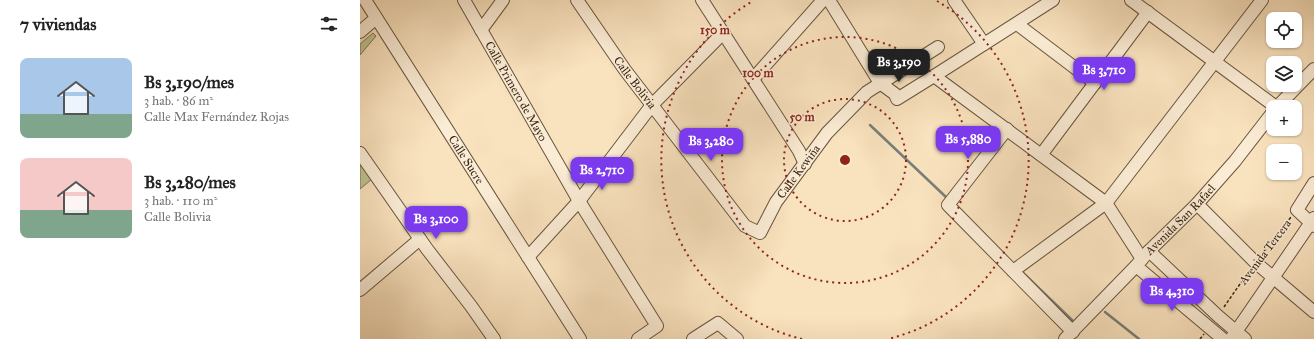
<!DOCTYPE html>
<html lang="es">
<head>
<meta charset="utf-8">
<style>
	:root { --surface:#fff; --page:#f2f2f2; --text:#222; --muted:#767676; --accent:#7c3aed }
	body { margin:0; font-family:"IM FELL Great Primer",serif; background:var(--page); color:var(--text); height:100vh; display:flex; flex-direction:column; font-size:15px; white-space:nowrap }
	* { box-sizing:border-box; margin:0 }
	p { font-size:13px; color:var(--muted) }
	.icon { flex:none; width:22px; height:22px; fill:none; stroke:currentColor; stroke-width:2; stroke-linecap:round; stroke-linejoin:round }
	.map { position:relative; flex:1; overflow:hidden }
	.sheet { display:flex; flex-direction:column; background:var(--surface); width:360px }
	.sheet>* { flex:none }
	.fabs { position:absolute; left:906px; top:12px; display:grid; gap:8px }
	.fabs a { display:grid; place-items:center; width:36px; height:36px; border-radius:8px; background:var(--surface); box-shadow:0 1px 3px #0004; font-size:20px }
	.price { position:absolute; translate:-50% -34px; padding:0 9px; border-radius:8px; background:var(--accent); color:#fff; font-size:13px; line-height:26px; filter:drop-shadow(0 1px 2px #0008) }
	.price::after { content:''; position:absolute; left:50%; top:24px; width:12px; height:9px; margin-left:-6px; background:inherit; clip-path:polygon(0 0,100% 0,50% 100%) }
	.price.selected { background:#222; color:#fff }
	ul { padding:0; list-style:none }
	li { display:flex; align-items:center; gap:12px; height:100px; padding:0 20px }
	li span { display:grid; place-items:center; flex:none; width:112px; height:80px; border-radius:8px; color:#555 }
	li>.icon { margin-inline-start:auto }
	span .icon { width:48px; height:48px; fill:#fffc; stroke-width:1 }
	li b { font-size:17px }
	h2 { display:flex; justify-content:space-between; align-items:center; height:48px; padding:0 20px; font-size:17px }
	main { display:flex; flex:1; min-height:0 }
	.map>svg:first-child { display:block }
	.green { fill:#bfc390; stroke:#7c7452 }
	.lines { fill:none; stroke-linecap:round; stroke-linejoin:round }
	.stream { stroke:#787f79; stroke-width:2.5 }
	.minor-casing { stroke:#68553f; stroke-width:14 }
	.path { stroke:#382615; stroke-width:1.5; stroke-dasharray:3 2; stroke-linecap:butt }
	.minor { stroke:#fbecd5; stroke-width:12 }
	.ring { fill:none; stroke:#8f2418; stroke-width:2; stroke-dasharray:2 4 }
	.labels { text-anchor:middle; stroke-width:3; stroke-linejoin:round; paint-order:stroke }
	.street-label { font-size:12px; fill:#382615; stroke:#fbecd5 }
	.centre { fill:#8f2418; stroke:#fbecd5; stroke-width:2 }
	.ring-label { font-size:12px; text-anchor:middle; font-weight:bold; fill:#8f2418; stroke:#fbecd5; stroke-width:3; stroke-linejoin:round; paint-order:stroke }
</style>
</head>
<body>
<main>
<section class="sheet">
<h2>7 viviendas<svg class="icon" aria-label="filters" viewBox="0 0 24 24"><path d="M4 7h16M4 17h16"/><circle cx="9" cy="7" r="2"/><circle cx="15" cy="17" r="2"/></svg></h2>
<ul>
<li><span style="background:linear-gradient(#a9c7e8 70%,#7fa58c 0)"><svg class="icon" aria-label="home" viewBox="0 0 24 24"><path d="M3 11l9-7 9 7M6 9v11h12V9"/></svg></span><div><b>Bs 3,190/mes</b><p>3 hab. · 86 m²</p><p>Calle Max Fernández Rojas</p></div></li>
<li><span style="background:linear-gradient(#f6c9c9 65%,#7fa58c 0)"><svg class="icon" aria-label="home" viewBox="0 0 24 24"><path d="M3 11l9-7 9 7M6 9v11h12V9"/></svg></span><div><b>Bs 3,280/mes</b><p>3 hab. · 110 m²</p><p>Calle Bolivia</p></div></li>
</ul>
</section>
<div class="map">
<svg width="954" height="339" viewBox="0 0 954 339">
	<rect width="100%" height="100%" fill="#f9e2be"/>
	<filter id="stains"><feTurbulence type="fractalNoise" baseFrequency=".005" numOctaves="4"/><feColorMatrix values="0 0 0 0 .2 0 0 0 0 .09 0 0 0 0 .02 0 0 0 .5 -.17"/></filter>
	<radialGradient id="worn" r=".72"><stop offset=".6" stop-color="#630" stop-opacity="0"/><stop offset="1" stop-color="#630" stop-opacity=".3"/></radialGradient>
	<g class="green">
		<polygon points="13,33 16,36 0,55 0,44"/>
		<polygon points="2,165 12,179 0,189 0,166"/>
	</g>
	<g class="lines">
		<g class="stream">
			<polyline points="510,125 587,198"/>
			<polyline points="661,271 713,321"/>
			<polyline points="745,312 779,339"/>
		</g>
		<g class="minor-casing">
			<g id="minor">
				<path id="s1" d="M5 0 220 339"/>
				<path id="s2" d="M104 0 219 201 297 326 278 339"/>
				<path id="s3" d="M217 0 265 70 385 226 400 233 416 202 467 133 507 92 578 47"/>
				<polyline points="342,0 439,151 445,164"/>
				<polyline points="469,0 520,83 535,94 537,99 574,76 693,0"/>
				<polyline points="594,0 624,44"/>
				<polyline points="771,0 916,107"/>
				<polyline points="657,24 735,83"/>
				<polyline points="121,30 143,0"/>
				<polyline points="0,32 16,18"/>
				<polyline points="574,76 746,203 782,259"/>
				<polyline points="393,79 463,0"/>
				<polyline points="917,107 954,69"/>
				<polyline points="647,129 588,205 713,332"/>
				<polyline points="0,153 67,249 111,306 134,339"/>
				<polyline points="681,155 788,12"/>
				<polyline points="954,183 937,210 954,226"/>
				<polyline points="837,204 895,262 954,312"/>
				<polyline points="789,251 858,316 885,339"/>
				<polyline points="168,257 219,201 292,105 364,32"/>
				<polyline points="776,266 863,339"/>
				<polyline points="653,271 746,203 902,0"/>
				<polyline points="0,290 60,239"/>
				<polyline points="333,339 358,323 377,339"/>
				<path id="s4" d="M705 339 776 266 789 251 837 204 875 161 913 112"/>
				<polyline points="871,339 954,218"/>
			</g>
		</g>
		<g class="path">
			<polyline points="901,255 931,217"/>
			<polyline points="864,307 889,271"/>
			<polyline points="840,339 844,334"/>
		</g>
		<use href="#minor" class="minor"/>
	</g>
	<g class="ring">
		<circle cx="485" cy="160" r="61"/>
		<circle cx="485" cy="160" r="123"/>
		<path d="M442 339A184 184 0 0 1 393 1M577 1A184 184 0 0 1 528 339"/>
	</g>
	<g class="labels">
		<g class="street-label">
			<text dy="4" stroke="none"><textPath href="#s3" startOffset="101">Calle Bolivia</textPath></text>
			<text dy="4" stroke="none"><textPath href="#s2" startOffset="105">Calle Primero de Mayo</textPath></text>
			<text dy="4" stroke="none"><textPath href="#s1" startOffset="189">Calle Sucre</textPath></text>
			<text dy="4" stroke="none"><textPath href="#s3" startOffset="371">Calle Kewiña</textPath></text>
			<text dy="4" stroke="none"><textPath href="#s4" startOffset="166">Avenida San Rafael</textPath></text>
			<text transform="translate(905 252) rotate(-53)" y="4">Avenida Tercera</text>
		</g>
	</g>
	<circle cx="485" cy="160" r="6" class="centre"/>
	<g class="ring-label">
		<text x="355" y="34">150 m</text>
		<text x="398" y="77">100 m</text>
		<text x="442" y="121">50 m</text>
	</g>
	<rect width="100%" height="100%" filter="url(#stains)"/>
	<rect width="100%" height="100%" fill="url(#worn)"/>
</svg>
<div class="fabs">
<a><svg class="icon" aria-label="locate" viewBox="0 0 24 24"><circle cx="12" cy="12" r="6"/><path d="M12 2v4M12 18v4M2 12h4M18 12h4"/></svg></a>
<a><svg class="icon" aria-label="layers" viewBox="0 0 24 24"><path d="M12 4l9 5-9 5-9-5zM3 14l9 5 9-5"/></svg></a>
<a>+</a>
<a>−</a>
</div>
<b class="price selected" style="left:539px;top:83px">Bs 3,190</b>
<b class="price" style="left:744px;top:91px">Bs 3,710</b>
<b class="price" style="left:608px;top:160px">Bs 5,880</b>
<b class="price" style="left:351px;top:162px">Bs 3,280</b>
<b class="price" style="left:242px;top:191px">Bs 2,710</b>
<b class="price" style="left:76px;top:240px">Bs 3,100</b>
<b class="price" style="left:812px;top:312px">Bs 4,310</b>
</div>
</main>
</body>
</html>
